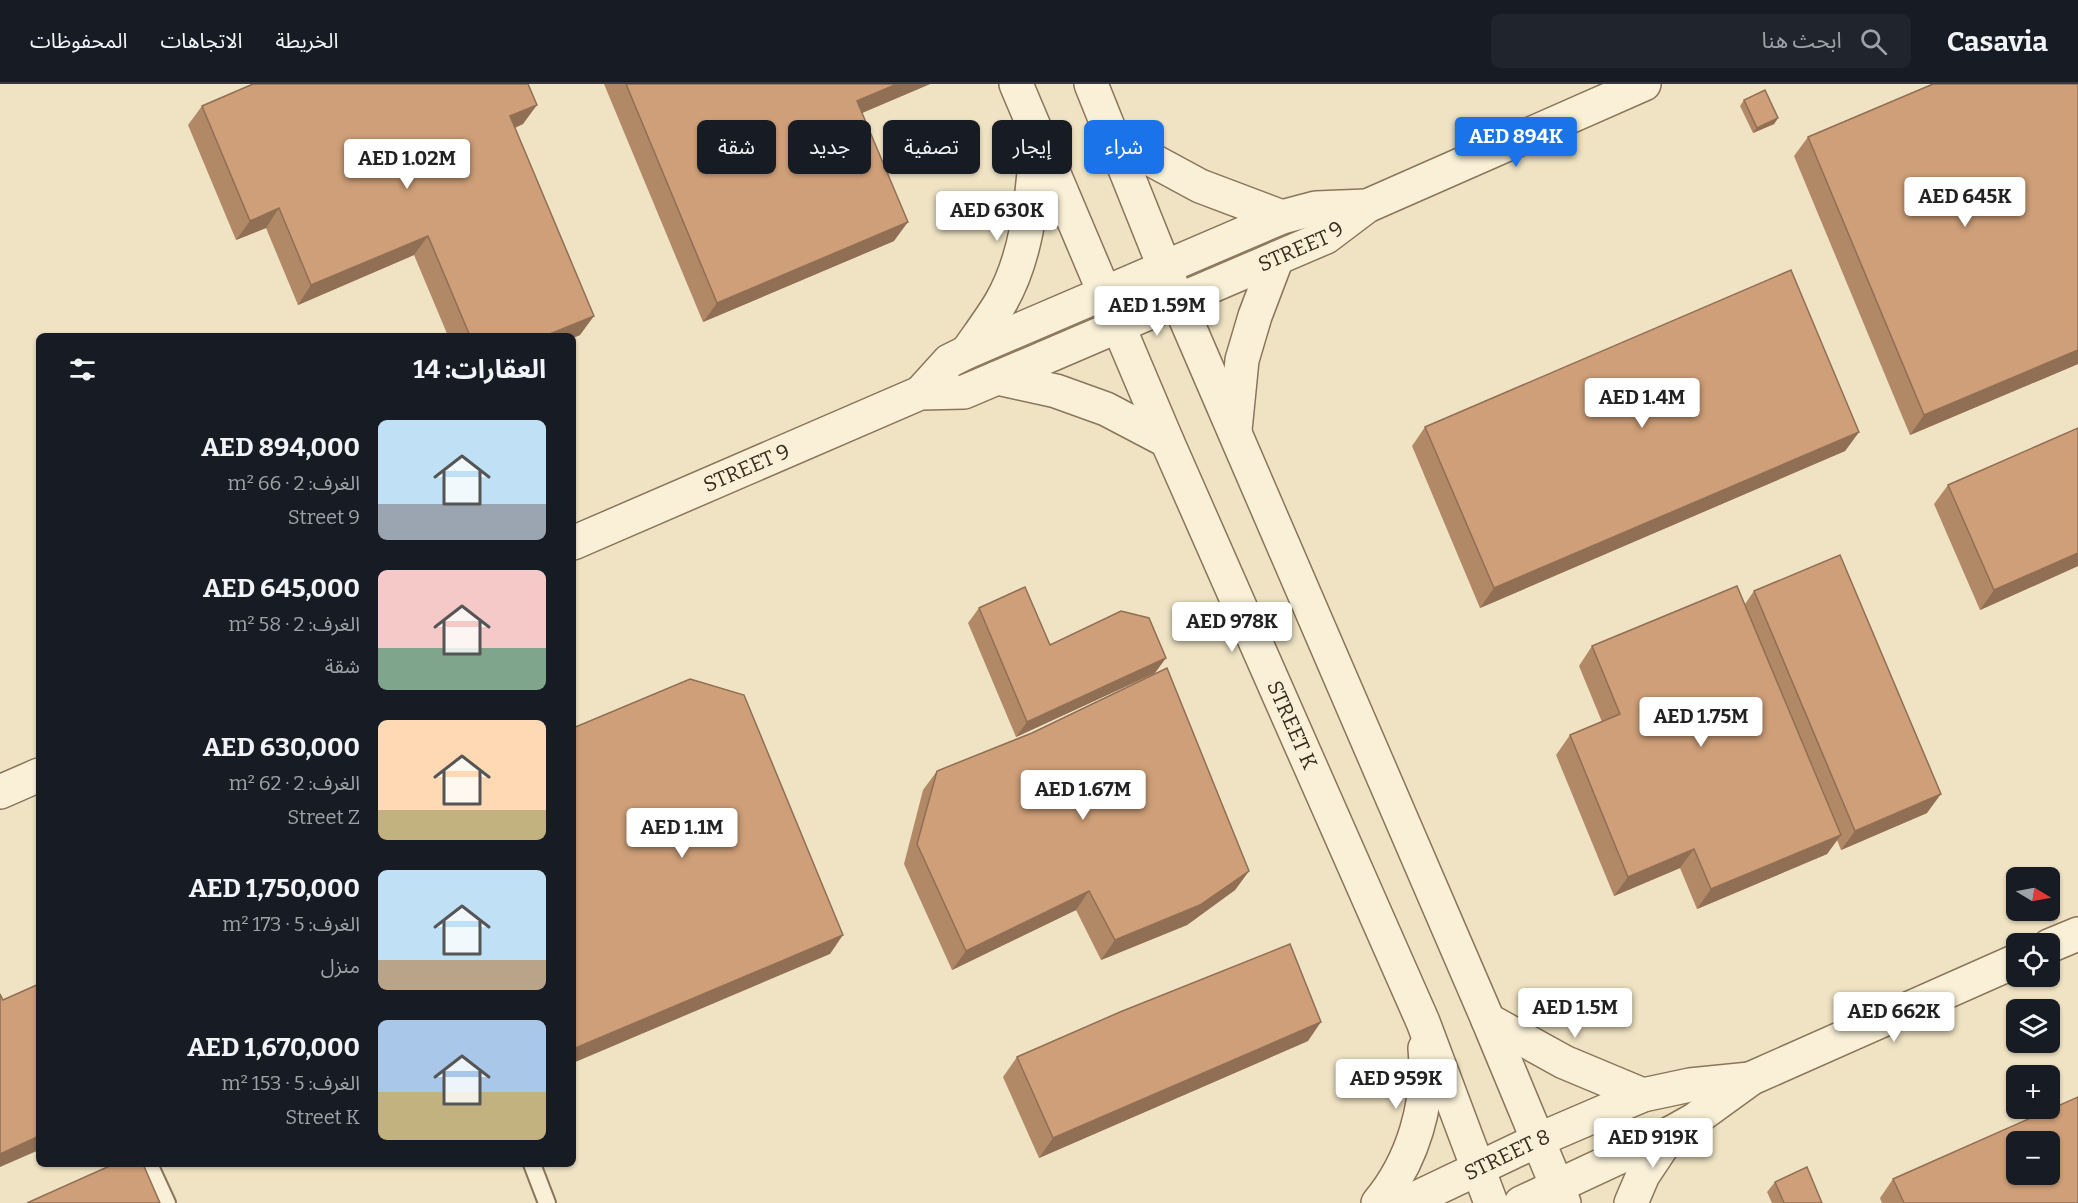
<!DOCTYPE html>
<html lang="ar">
<head>
<meta charset="utf-8">
<style>
	:root { --surface:#171b24; --page:#20242c; --text:#f1f3f6; --muted:#9ea1a6; --line:#363941; --accent:#1a73e8 }
	body { margin:0; font-family:Bitter,"Noto Sans Arabic",serif; background:var(--page); color:var(--text); direction:rtl; height:100vh; display:flex; flex-direction:column; font-size:22px; white-space:nowrap }
	* { box-sizing:border-box; margin:0 }
	p { font-size:20px; color:var(--muted) }
	.icon { flex:none; width:33px; height:33px; fill:none; stroke:currentColor; stroke-width:2; stroke-linecap:round; stroke-linejoin:round }
	.map { position:relative; flex:1; overflow:hidden; direction:ltr }
	.sheet { position:absolute; left:36px; top:249px; width:540px; height:834px; display:flex; flex-direction:column; background:var(--surface); border-radius:9px; box-shadow:0 2px 4px #0004; direction:rtl }
	.sheet>* { flex:none }
	.banner { position:absolute; left:594px; top:36px; width:570px; height:54px; direction:rtl; display:flex; gap:12px }
	.needle { width:39px; rotate:100deg }
	.fabs { position:absolute; left:2006px; top:783px; display:grid; gap:12px }
	.fabs a { display:grid; place-items:center; width:54px; height:54px; border-radius:9px; background:var(--surface); box-shadow:0 2px 4px #0004; font-size:30px }
	.price { position:absolute; translate:-50% -51px; padding:0 14px; border-radius:6px; background:#fff; color:#222; font-size:20px; line-height:39px; filter:drop-shadow(0 2px 3px #0008) }
	.price::after { content:''; position:absolute; left:50%; top:36px; width:18px; height:14px; margin-left:-9px; background:inherit; clip-path:polygon(0 0,100% 0,50% 100%) }
	.price.active { background:var(--accent); color:#fff }
	ul { padding:0; list-style:none }
	li { display:flex; align-items:center; gap:18px; height:150px; padding:0 30px }
	li span { display:grid; place-items:center; flex:none; width:168px; height:120px; border-radius:9px; color:#555 }
	li>.icon { margin-inline-start:auto }
	span .icon { width:72px; height:72px; fill:#fffc; stroke-width:1 }
	li b { font-size:26px }
	h2 { display:flex; justify-content:space-between; align-items:center; height:72px; padding:0 30px; font-size:26px }
	.pill { padding:0 21px; border-radius:9px; background:var(--surface); box-shadow:0 2px 4px #0004; font-size:21px; line-height:54px }
	.pill.active { background:var(--accent); color:#fff }
	header { display:flex; align-items:center; gap:36px; box-sizing:border-box; height:84px; padding:0 30px; background:var(--surface); border-bottom:2px solid var(--line) }
	header strong { font-size:28px }
	nav { display:flex; gap:33px; margin-inline-start:auto; font-size:21px }
	.search { width:420px; height:54px; background:var(--page); display:flex; align-items:center; gap:15px; box-sizing:border-box; padding:0 21px; border-radius:9px; color:var(--muted); font-size:22px }
	.map>svg:first-child { display:block }
	.lines { fill:none; stroke-linecap:round; stroke-linejoin:round }
	.lane-casing { stroke:#8a755a; stroke-width:20 }
	.street-casing { stroke:#8a755a; stroke-width:36 }
	.lane { stroke:#f9f0d7; stroke-width:16 }
	.street { stroke:#f9f0d7; stroke-width:33 }
	.wall { fill:#b18967 }
	.shaded-wall { fill:#906f54 }
	.building { fill:#ce9f78; stroke:#906f54; stroke-width:1.5; fill-rule:evenodd }
	.labels { text-anchor:middle; stroke-width:6; stroke-linejoin:round; paint-order:stroke }
	.street-label { font-size:21px; fill:#392c1e; stroke:#f6edd3 }
</style>
</head>
<body>
<header>
<strong>Casavia</strong>
<div class="search"><svg class="icon" aria-label="search" viewBox="0 0 24 24"><circle cx="10" cy="10" r="6"/><path d="M15 15l6 6"/></svg>ابحث هنا</div>
<nav><a>الخريطة</a><a>الاتجاهات</a><a>المحفوظات</a></nav>
</header>
<div class="map">
<svg width="2078" height="1119" viewBox="0 0 2078 1119">
	<rect width="100%" height="100%" fill="#efe3c3"/>
	<g class="lines">
		<g class="lane-casing">
			<g id="lane">
				<polyline points="149,1080 167,1119"/>
				<polyline points="532,1080 547,1119"/>
			</g>
		</g>
		<g class="street-casing">
			<g id="street">
				<path id="s1" d="M1016 0 1167 357 1423 938 1491 1119"/>
				<polyline points="1091,0 1178,217 1488,936 1564,1119"/>
				<polyline points="1111,50 1139,69 1200,102 1282,133"/>
				<path d="M967 268C978 252 991 235 1001 218 1029 169 1032 111 1037 56"/>
				<polyline points="997,294 1056,307 1106,325 1167,357"/>
				<polyline points="920,309 949,277 967,268 1282,133 1316,124 1367,122"/>
				<polyline points="1235,346 1242,276 1255,232 1277,174"/>
				<path id="s2" d="M573 459 920 309 964 308 997 294 1326 153 1367 122 1644 0"/>
				<polyline points="0,708 39,691"/>
				<polyline points="2049,862 2078,850"/>
				<polyline points="1488,936 1564,978 1643,1011"/>
				<path d="M1378 1119C1413 1077 1430 1019 1425 964"/>
				<path id="s3" d="M1406 1119 1538 1056 1643 1011 1690 1001 1750 995"/>
				<polyline points="1521,1119 1671,1049 1694,1036 1752,994 2016,877"/>
				<polyline points="1631,1119 1643,1091 1671,1049"/>
			</g>
		</g>
		<use href="#lane" class="lane"/>
		<use href="#street" class="street"/>
	</g>
	<g class="wall">
		<polygon points="604,0 930,0 862,29 894,157 703,238"/>
		<polygon points="2078,0 2078,280 1910,351 1794,72 1808,53"/>
		<polygon points="1744,16 1778,34 1774,40 1753,49 1740,22"/>
		<polygon points="202,22 523,40 515,44 580,251 573,254 573,252 448,252 414,171 298,221 266,144 236,156 188,41"/>
		<polygon points="1425,343 1859,348 1845,367 1480,524 1412,362"/>
		<polygon points="2078,344 2078,482 1980,526 1934,420 1948,401"/>
		<polygon points="1754,507 1927,729 1841,766 1837,756 1827,770 1697,825 1680,784 1614,812 1556,671 1570,651 1602,638 1579,582 1592,562 1745,520"/>
		<polygon points="979,524 1050,561 1155,589 1016,653 968,539"/>
		<polygon points="937,687 1249,787 1235,806 1187,841 1101,876 1076,826 952,886 904,780 923,706"/>
		<polygon points="1308,957 1039,1074 1003,993 1017,973"/>
		<polygon points="1893,1095 2078,1119 1882,1119 1880,1114"/>
		<polygon points="1775,1098 1822,1119 1772,1119 1767,1108"/>
	</g>
	<g class="shaded-wall">
		<polygon points="897,0 930,0 843,37 857,17"/>
		<polygon points="537,21 523,40 497,51 510,32"/>
		<polygon points="1778,34 1774,40 1753,49 1757,44"/>
		<polygon points="279,124 266,144 236,156 250,137"/>
		<polygon points="908,138 894,157 703,238 717,219"/>
		<polygon points="428,152 414,171 298,221 311,201"/>
		<polygon points="594,232 580,251 573,254 573,252 545,252"/>
		<polygon points="2078,266 2078,280 1910,351 1924,331"/>
		<polygon points="1859,348 1845,367 1480,524 1494,504"/>
		<polygon points="2078,469 2078,482 1980,526 1994,506"/>
		<polygon points="1166,574 1155,589 1016,653 1027,638"/>
		<polygon points="1941,710 1927,729 1841,766 1855,747"/>
		<polygon points="1841,751 1827,770 1697,825 1711,805"/>
		<polygon points="1694,765 1680,784 1614,812 1628,793"/>
		<polygon points="1249,787 1235,806 1187,841 1101,876 1115,856"/>
		<polygon points="1089,807 1076,826 952,886 966,867"/>
		<polygon points="843,851 830,870 573,979 573,965"/>
		<polygon points="1321,938 1308,957 1039,1074 1053,1054"/>
		<polygon points="39,1052 39,1066 0,1083 0,1070"/>
	</g>
	<g class="building">
		<polygon points="253,0 528,0 537,21 510,32 594,232 545,252 470,252 428,152 311,201 279,124 250,137 202,22"/>
		<polygon points="626,0 897,0 857,17 908,138 717,219"/>
		<polygon points="1933,0 2078,0 2078,266 1924,331 1808,53"/>
		<polygon points="1765,6 1778,34 1757,44 1744,16"/>
		<polygon points="1791,186 1859,348 1494,504 1425,343"/>
		<polygon points="2078,344 2078,469 1994,506 1948,401"/>
		<polygon points="1840,471 1941,710 1855,747 1754,507"/>
		<polygon points="1737,502 1841,751 1711,805 1694,765 1628,793 1570,651 1620,630 1592,562"/>
		<polygon points="1025,503 1050,561 1121,527 1149,534 1166,574 1027,638 979,524"/>
		<polygon points="1167,584 1249,787 1200,821 1115,856 1089,807 966,867 917,760 937,687 1032,649"/>
		<polygon points="690,595 744,611 843,851 573,965 573,644"/>
		<polygon points="1290,860 1321,938 1053,1054 1017,973 1120,928"/>
		<polygon points="39,900 39,1052 0,1070 0,910 3,916"/>
		<path d="M2078 1013V1119H1904L1893 1095ZM2016 1058H2049V1090H2016Z"/>
		<polygon points="114,1080 143,1080 160,1119 27,1119"/>
		<polygon points="1807,1083 1822,1119 1784,1119 1775,1098"/>
	</g>
	<g class="labels">
		<g class="street-label">
			<text dy="7" stroke="none"><textPath href="#s2" startOffset="789">STREET 9</textPath></text>
			<text dy="7" stroke="none"><textPath href="#s2" startOffset="189">STREET 9</textPath></text>
			<text dy="7" stroke="none"><textPath href="#s1" startOffset="698">STREET K</textPath></text>
			<text dy="7" stroke="none"><textPath href="#s3" startOffset="112">STREET 8</textPath></text>
		</g>
	</g>
</svg>
<div class="fabs">
<a><svg class="needle" viewBox="-14 -14 28 28"><path d="M0-13l5 13h-10z" fill="#e53935"/><path d="M0 13l5-13h-10z" fill="#9ea1a6"/></svg></a>
<a><svg class="icon" aria-label="locate" viewBox="0 0 24 24"><circle cx="12" cy="12" r="6"/><path d="M12 2v4M12 18v4M2 12h4M18 12h4"/></svg></a>
<a><svg class="icon" aria-label="layers" viewBox="0 0 24 24"><path d="M12 4l9 5-9 5-9-5zM3 14l9 5 9-5"/></svg></a>
<a>+</a>
<a>−</a>
</div>
<b class="price active" style="left:1516px;top:84px">AED 894K</b>
<b class="price" style="left:407px;top:106px">AED 1.02M</b>
<b class="price" style="left:1965px;top:144px">AED 645K</b>
<b class="price" style="left:997px;top:158px">AED 630K</b>
<b class="price" style="left:1157px;top:253px">AED 1.59M</b>
<b class="price" style="left:1642px;top:345px">AED 1.4M</b>
<b class="price" style="left:1232px;top:569px">AED 978K</b>
<b class="price" style="left:1701px;top:664px">AED 1.75M</b>
<b class="price" style="left:1083px;top:737px">AED 1.67M</b>
<b class="price" style="left:682px;top:775px">AED 1.1M</b>
<b class="price" style="left:1575px;top:955px">AED 1.5M</b>
<b class="price" style="left:1894px;top:959px">AED 662K</b>
<b class="price" style="left:1396px;top:1026px">AED 959K</b>
<b class="price" style="left:1653px;top:1085px">AED 919K</b>
<div class="banner">
<a class="pill active">شراء</a>
<a class="pill">إيجار</a>
<a class="pill">تصفية</a>
<a class="pill">جديد</a>
<a class="pill">شقة</a>
</div>
<section class="sheet">
<h2>العقارات: 14<svg class="icon" aria-label="filters" viewBox="0 0 24 24"><path d="M4 7h16M4 17h16"/><circle cx="9" cy="7" r="2"/><circle cx="15" cy="17" r="2"/></svg></h2>
<ul>
<li><span style="background:linear-gradient(#bfe0f5 70%,#9aa5b1 0)"><svg class="icon" aria-label="home" viewBox="0 0 24 24"><path d="M3 11l9-7 9 7M6 9v11h12V9"/></svg></span><div><b>AED 894,000</b><p>الغرف: 2 · 66 m²</p><p>Street 9</p></div></li>
<li><span style="background:linear-gradient(#f6c9c9 65%,#7fa58c 0)"><svg class="icon" aria-label="home" viewBox="0 0 24 24"><path d="M3 11l9-7 9 7M6 9v11h12V9"/></svg></span><div><b>AED 645,000</b><p>الغرف: 2 · 58 m²</p><p>شقة</p></div></li>
<li><span style="background:linear-gradient(#ffd9b3 75%,#c2b280 0)"><svg class="icon" aria-label="home" viewBox="0 0 24 24"><path d="M3 11l9-7 9 7M6 9v11h12V9"/></svg></span><div><b>AED 630,000</b><p>الغرف: 2 · 62 m²</p><p>Street Z</p></div></li>
<li><span style="background:linear-gradient(#bfe0f5 75%,#b9a48a 0)"><svg class="icon" aria-label="home" viewBox="0 0 24 24"><path d="M3 11l9-7 9 7M6 9v11h12V9"/></svg></span><div><b>AED 1,750,000</b><p>الغرف: 5 · 173 m²</p><p>منزل</p></div></li>
<li><span style="background:linear-gradient(#a9c7e8 60%,#c2b280 0)"><svg class="icon" aria-label="home" viewBox="0 0 24 24"><path d="M3 11l9-7 9 7M6 9v11h12V9"/></svg></span><div><b>AED 1,670,000</b><p>الغرف: 5 · 153 m²</p><p>Street K</p></div></li>
</ul>
</section>
</div>
</body>
</html>
